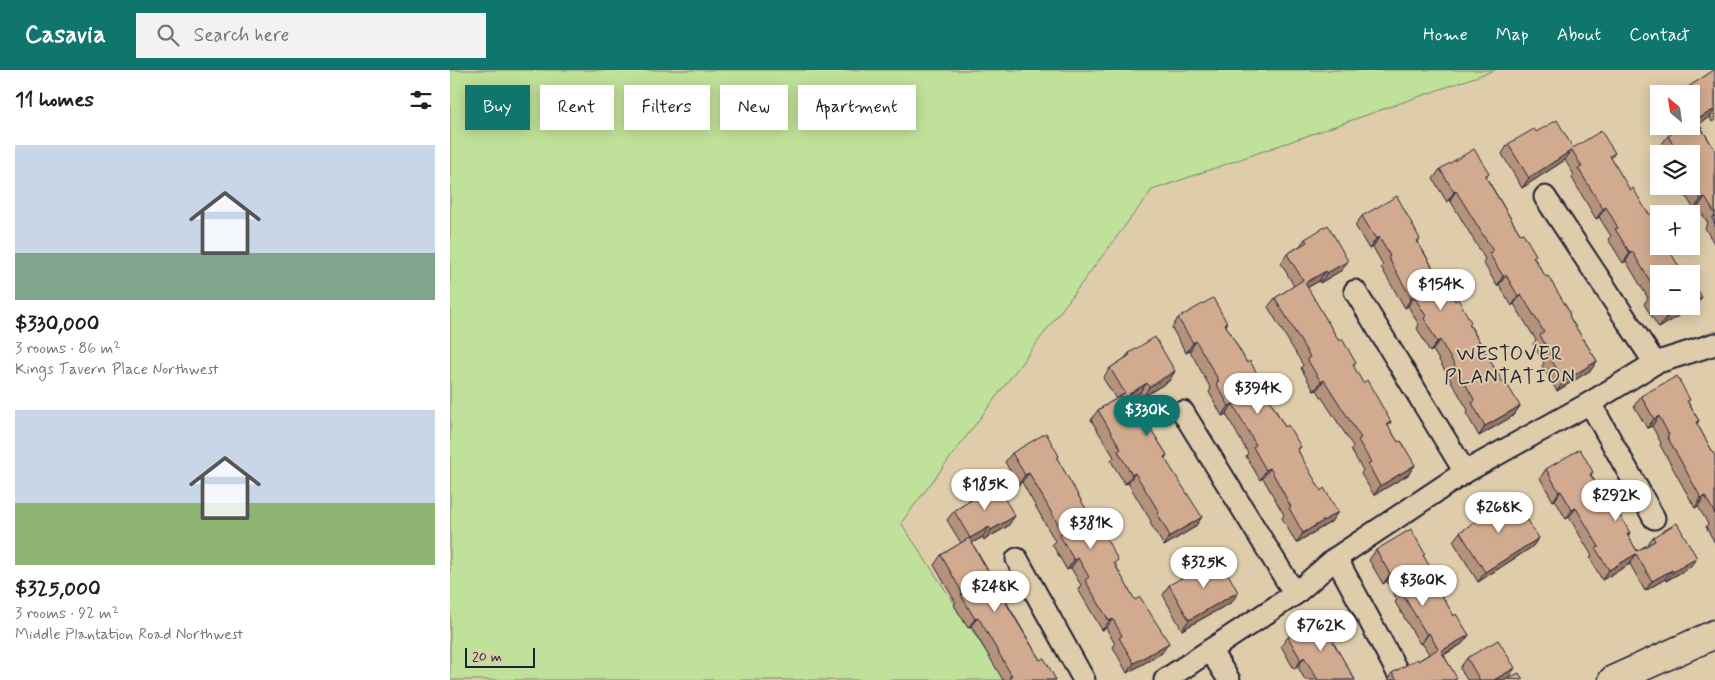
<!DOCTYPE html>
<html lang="en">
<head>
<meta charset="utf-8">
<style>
	:root { --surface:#fff; --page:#f2f2f2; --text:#202124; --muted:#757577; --accent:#0f766e }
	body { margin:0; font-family:Mynerve,sans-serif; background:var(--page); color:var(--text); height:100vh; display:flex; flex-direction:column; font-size:19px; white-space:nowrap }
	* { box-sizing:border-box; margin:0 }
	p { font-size:16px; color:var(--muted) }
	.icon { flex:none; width:28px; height:28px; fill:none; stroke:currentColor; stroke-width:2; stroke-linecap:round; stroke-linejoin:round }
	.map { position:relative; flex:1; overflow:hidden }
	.details { display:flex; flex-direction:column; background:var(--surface); width:450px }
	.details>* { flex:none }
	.top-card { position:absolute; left:15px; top:15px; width:475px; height:45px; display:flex; gap:10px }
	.needle { width:32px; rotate:331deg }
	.controls { position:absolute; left:1200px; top:15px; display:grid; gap:10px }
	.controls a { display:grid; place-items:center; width:50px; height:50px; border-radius:0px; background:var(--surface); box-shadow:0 2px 12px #0003; font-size:25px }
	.scale { position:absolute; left:15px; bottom:12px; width:70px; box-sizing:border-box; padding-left:5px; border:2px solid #22223b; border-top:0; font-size:14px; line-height:18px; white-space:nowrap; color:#22223b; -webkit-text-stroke:4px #deccaa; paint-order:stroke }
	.price { position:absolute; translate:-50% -42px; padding:0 11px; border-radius:18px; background:#fff; color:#222; font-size:16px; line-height:32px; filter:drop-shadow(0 1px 2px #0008) }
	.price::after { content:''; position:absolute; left:50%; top:30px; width:15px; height:11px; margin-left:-8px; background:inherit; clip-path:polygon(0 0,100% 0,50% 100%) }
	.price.selected { background:var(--accent); color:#fff }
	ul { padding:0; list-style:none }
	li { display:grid; align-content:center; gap:10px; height:265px; padding:0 15px }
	li span { display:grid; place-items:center; height:155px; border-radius:0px; color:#555 }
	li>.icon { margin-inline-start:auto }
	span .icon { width:90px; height:90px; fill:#fffc; stroke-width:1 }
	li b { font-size:21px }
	h2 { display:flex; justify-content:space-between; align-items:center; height:60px; padding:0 15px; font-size:21px }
	.tag { padding:0 18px; border-radius:0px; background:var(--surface); box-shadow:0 2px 12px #0003; font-size:18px; line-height:45px }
	.tag.selected { background:var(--accent); color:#fff }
	header { display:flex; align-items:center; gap:30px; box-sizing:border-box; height:70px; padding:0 25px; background:var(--accent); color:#fff }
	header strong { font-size:24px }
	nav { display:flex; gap:28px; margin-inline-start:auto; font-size:18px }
	.search { width:350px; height:45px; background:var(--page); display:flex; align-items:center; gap:12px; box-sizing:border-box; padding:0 18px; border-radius:0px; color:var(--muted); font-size:19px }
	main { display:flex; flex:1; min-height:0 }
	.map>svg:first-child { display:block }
	.green { fill:#c0e19a; stroke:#71826a }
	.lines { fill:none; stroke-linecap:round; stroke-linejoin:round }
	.street-casing { stroke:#22223b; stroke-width:25 }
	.secondary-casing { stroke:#22223b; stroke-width:31 }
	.street { stroke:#deccaa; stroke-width:21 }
	.secondary { stroke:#deccaa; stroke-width:28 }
	.wall { fill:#b5927b; stroke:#22223b }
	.shaded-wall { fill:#937764; stroke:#22223b }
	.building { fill:#d2aa8f; stroke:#22223b }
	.labels { text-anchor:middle; stroke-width:4; stroke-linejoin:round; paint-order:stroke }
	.neighbourhood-label { font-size:20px; letter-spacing:1px; fill:#22223b; stroke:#deccaa }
</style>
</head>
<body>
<header>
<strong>Casavia</strong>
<div class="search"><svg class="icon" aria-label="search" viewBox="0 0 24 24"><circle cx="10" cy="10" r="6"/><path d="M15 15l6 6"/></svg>Search here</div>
<nav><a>Home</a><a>Map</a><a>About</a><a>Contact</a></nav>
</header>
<main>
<section class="details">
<h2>11 homes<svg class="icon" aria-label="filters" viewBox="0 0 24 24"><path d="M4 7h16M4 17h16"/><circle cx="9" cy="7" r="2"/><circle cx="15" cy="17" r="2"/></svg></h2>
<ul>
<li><span style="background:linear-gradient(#c9d6e8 70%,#7fa58c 0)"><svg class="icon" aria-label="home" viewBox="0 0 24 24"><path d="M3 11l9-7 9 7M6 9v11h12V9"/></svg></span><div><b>$330,000</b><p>3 rooms · 86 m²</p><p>Kings Tavern Place Northwest</p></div></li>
<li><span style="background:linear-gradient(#c9d6e8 60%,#8fb573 0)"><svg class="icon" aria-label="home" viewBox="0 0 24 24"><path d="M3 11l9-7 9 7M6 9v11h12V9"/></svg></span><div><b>$325,000</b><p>3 rooms · 92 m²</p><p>Middle Plantation Road Northwest</p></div></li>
</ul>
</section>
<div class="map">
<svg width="1265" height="610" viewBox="0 0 1265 610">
	<rect width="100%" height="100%" fill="#deccaa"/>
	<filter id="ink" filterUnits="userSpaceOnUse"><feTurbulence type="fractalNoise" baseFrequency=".02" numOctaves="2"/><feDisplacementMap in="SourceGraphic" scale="10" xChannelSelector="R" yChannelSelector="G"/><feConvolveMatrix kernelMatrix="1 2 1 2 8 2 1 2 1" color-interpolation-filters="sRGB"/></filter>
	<g filter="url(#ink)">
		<polygon class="green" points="0,0 1045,0 702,120 451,453 555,610 0,610"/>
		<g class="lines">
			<g class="street-casing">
				<g id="street">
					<polyline points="1095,127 1205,293"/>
					<polyline points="905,221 1015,402"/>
					<polyline points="1140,333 1204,448"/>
					<polyline points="733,342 845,524"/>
					<polyline points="886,488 947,601"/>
					<polyline points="567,489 634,610"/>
					<polyline points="760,580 779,610"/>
					<polyline points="715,610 845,524 886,488 1015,402 1140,333 1205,293 1265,274"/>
				</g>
			</g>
			<g class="secondary-casing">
				<polyline id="secondary" points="1163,610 1265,564"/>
			</g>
			<use href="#street" class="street"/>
			<use href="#secondary" class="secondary"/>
		</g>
		<g class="wall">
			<polygon points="1265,0 1265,50 1262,52 1260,47 1249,54 1265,80 1265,175 1255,158 1258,153 1248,137 1244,139 1230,117 1241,116 1241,84 1216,84 1211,75 1218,66 1241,56 1241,24 1228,24 1229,23"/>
			<polygon points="1086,62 1123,78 1165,83 1161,88 1209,176 1245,236 1209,258 1194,234 1198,228 1176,191 1173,193 1158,169 1161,166 1149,147 1146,149 1122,108 1124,105 1115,90 1072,118 1052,84 1058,74"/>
			<polygon points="990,99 1039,103 1036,107 1120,248 1147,291 1141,300 1107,321 1092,296 1094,293 1083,274 1086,270 1064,234 1062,236 1049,215 1047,216 1033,192 1035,189 1000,130 997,132 983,109"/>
			<polygon points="912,146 970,169 968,172 990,210 1020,255 1053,313 1070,336 1063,346 1029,366 1016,343 1018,340 983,280 980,282 967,258 969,255 958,236 955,238 931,197 933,195 923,177 919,179 905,155"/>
			<polygon points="855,169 892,200 870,213 869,211 857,218 889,271 906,293 903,297 913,313 941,352 938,356 948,372 965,395 958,405 924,425 911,404 913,400 901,380 903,376 867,320 864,321 851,298 853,295 818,237 825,228 844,216 831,193 837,184 850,176"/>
			<polygon points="728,248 777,253 776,256 797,293 813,318 835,357 851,377 848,380 881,452 846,473 832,448 834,445 813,408 810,410 796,386 798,383 776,344 772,346 759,322 761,319 740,281 736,283 722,258"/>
			<polygon points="679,283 725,301 719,311 693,327 690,322 681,328 717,385 715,388 745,457 714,476 700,453 701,451 678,413 675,414 661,391 664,387 641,350 648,340 666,329 653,308 660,298 674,289"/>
			<polygon points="1191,326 1238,332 1249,351 1247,354 1265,386 1265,473 1256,457 1258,454 1248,436 1245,438 1210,375 1211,373 1202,356 1197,358 1184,336"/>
			<polygon points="562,383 609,386 607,389 641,448 657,470 665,494 712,583 677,603 663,577 665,574 656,558 652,560 628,519 631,515 621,498 617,500 602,474 605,471 572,412 568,415 555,392"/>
			<polygon points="1096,399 1143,402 1141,405 1153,425 1180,463 1178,466 1187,481 1197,475 1203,467 1240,497 1216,511 1215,509 1195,521 1180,494 1152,510 1140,488 1142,486 1119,447 1116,449 1105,430 1103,431 1090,408"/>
			<polygon points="522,426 558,456 534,470 533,467 522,473 590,590 606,610 553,610 521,556 518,558 504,535 506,533 484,495 491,485 511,473 497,450 504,441 517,433"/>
			<polygon points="1044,440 1089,468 1082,477 1028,512 1003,471 1010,462 1025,452 1030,445"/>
			<polygon points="926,480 975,484 973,486 985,506 982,510 1004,546 1019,565 1012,574 994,585 1006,610 937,610 942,603 968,591 979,584 972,573 970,574 945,532 947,530 937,511 933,514 919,490"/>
			<polygon points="719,515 788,522 782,532 732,560 713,525"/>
			<polygon points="838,567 884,574 905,610 855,610 848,597 844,599 831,576"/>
			<polygon points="1017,588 1058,608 1054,610 1017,610 1010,598"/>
		</g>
		<g class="shaded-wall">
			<polygon points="1265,39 1265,40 1260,47 1240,59 1246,50"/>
			<polygon points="1122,80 1115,90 1072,118 1079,108"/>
			<polygon points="1006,121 1000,130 997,132 1004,122"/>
			<polygon points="1255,127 1248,137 1244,139 1251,129"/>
			<polygon points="1156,137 1149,147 1146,149 1153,139"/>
			<polygon points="929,167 923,177 919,179 926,169"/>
			<polygon points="1182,181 1176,191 1173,193 1180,183"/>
			<polygon points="898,191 892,200 870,213 877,203"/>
			<polygon points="876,201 869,211 848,223 855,213"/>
			<polygon points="1056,205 1049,215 1047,216 1053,206"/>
			<polygon points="1071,224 1064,234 1062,236 1068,226"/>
			<polygon points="964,227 958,236 955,238 961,228"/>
			<polygon points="1252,227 1245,236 1209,258 1216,248 1236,236 1241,236 1241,233"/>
			<polygon points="990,270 983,280 980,282 987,272"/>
			<polygon points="746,271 740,281 736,283 743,273"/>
			<polygon points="1147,291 1141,300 1107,321 1114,311"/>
			<polygon points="725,301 719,311 693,327 699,317"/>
			<polygon points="874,310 867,320 864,321 871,312"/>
			<polygon points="697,313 690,322 672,334 679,324"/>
			<polygon points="783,334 776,344 772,346 779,336"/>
			<polygon points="1070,336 1063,346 1029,366 1035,356"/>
			<polygon points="1209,346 1202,356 1197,358 1204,349"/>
			<polygon points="965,395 958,405 924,425 930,416"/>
			<polygon points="820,398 813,408 810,410 816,400"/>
			<polygon points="579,403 572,412 568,415 575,405"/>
			<polygon points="685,403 678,413 675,414 682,405"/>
			<polygon points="1111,421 1105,430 1103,431 1109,422"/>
			<polygon points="1255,426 1248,436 1245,438 1251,428"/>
			<polygon points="1126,438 1119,447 1116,449 1122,440"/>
			<polygon points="888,442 881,452 846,473 853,463"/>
			<polygon points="565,446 558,456 534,470 541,460"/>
			<polygon points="752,447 745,457 714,476 720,466"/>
			<polygon points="539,457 533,467 513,478 520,468"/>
			<polygon points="1089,468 1082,477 1028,512 1035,502"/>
			<polygon points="1186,484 1180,494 1152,510 1159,500"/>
			<polygon points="628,488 621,498 617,500 624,490"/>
			<polygon points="1247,488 1240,497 1216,511 1223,502"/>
			<polygon points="1222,500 1215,509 1195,521 1202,511"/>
			<polygon points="943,502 937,511 933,514 940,504"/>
			<polygon points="788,522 782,532 732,560 739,550"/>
			<polygon points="528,547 521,556 518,558 525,549"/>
			<polygon points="663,549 656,558 652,560 659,551"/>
			<polygon points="979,563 972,573 970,574 977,565"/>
			<polygon points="1019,565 1012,574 984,590 991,581"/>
			<polygon points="719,573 712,583 677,603 684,593"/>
			<polygon points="854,587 848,597 844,599 851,590"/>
			<polygon points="1065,598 1058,608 1054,610 1044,610"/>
		</g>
		<g class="building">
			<polygon points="1264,0 1265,0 1265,39 1246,50 1265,80 1265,144 1255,127 1251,129 1241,114 1241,84 1229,84 1218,66 1233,56 1241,56 1241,51 1245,49 1241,43 1241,24 1229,24 1229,23"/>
			<polygon points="1107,50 1123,78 1151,61 1165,83 1160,86 1180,120 1183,118 1197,142 1202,145 1209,155 1209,176 1217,176 1233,204 1209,204 1209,236 1236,236 1216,248 1201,224 1206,221 1182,181 1180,183 1165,159 1168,158 1156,137 1153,139 1128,98 1132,97 1122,80 1079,108 1058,74 1084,59 1086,62"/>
			<polygon points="1024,79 1039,103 1035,106 1070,164 1073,163 1086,185 1083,187 1096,207 1098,206 1119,241 1120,248 1147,291 1114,311 1099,286 1101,285 1090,265 1094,262 1071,224 1068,226 1056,205 1053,206 1039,183 1043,181 1006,121 1004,122 990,99"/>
			<polygon points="947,126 970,169 967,171 990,210 993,209 1005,231 1008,229 1021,252 1019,254 1053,313 1055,311 1070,336 1035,356 1022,333 1025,331 990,270 987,272 974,248 976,246 964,227 961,228 938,187 940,186 929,167 926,169 912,146"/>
			<polygon points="1265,146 1265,154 1262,148"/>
			<polygon points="878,155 898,191 877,203 876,201 855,213 889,271 892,269 906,293 903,295 913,313 917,310 941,352 937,354 948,372 951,371 965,395 930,416 918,394 921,392 908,370 911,368 874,310 871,312 857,289 860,287 825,228 853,210 837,184 857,172 855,169"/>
			<polygon points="1241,209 1252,227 1241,233"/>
			<polygon points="763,228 777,253 775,254 797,293 800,291 814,316 812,317 835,357 838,355 851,377 847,379 871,421 874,418 888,442 853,463 839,438 841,437 820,398 816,400 803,377 806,375 783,334 779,336 766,313 769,311 746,271 743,273 728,248"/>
			<polygon points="705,267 725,301 699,317 697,313 679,324 717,385 714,387 752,447 720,466 707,443 709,442 685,403 682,405 668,381 671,379 648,340 675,323 660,298 680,285 679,283"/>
			<polygon points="1227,306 1240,330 1237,331 1249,351 1246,352 1265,386 1265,444 1255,426 1251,428 1217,366 1219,365 1209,346 1204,349 1191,326"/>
			<polygon points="596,363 609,386 607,388 641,448 645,446 658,469 657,470 668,490 664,493 685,530 690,527 719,573 684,593 669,568 672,566 663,549 659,551 635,510 639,507 628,488 624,490 609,464 613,463 579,403 575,405 562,383"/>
			<polygon points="1130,379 1143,402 1140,404 1153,425 1157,423 1180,463 1177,464 1187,481 1205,471 1203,467 1227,453 1247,488 1223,502 1222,500 1202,511 1186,484 1159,500 1146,479 1149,477 1126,438 1122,440 1111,421 1109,422 1096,399"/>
			<polygon points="545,413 565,446 541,460 539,457 520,468 504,441 523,429 522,426"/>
			<polygon points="1064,428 1089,468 1035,502 1010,462 1031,448 1030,445 1042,437 1044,440"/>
			<polygon points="961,459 975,484 973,485 985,506 981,508 1004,546 1006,544 1019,565 991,581 1007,608 1004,610 947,610 942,603 967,589 968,591 988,579 979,563 977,565 952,523 955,521 943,502 940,504 926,480"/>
			<polygon points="519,468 542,508 546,506 560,530 556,533 590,590 594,588 606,610 561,610 559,607 562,606 528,547 525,549 511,525 513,524 491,485"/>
			<polygon points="769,488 788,522 739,550 719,515"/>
			<polygon points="872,546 886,570 883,572 905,610 868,610 854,587 851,590 838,567"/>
			<polygon points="1048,570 1065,598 1044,610 1030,610 1017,588"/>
			<polygon points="1069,603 1073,610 1056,609"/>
		</g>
	</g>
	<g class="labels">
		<g class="neighbourhood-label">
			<text x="1060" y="290">WESTOVER<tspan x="1060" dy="23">PLANTATION</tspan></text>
		</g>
	</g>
</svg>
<div class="controls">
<a><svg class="needle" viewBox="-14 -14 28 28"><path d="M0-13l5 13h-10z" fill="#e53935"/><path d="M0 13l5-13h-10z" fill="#757577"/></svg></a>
<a><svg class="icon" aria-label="layers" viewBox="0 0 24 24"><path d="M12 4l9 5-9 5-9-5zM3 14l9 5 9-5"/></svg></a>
<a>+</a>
<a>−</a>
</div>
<div class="scale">20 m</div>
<b class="price" style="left:991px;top:241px">$154K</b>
<b class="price" style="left:808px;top:345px">$394K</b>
<b class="price selected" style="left:697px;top:367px">$330K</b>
<b class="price" style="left:535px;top:441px">$185K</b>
<b class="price" style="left:1166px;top:452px">$292K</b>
<b class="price" style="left:1049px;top:464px">$268K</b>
<b class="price" style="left:641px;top:480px">$381K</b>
<b class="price" style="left:754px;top:519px">$325K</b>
<b class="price" style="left:973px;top:537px">$360K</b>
<b class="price" style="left:545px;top:543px">$248K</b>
<b class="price" style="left:871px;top:582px">$762K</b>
<div class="top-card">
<a class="tag selected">Buy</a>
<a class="tag">Rent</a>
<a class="tag">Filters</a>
<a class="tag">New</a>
<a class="tag">Apartment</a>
</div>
</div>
</main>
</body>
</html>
